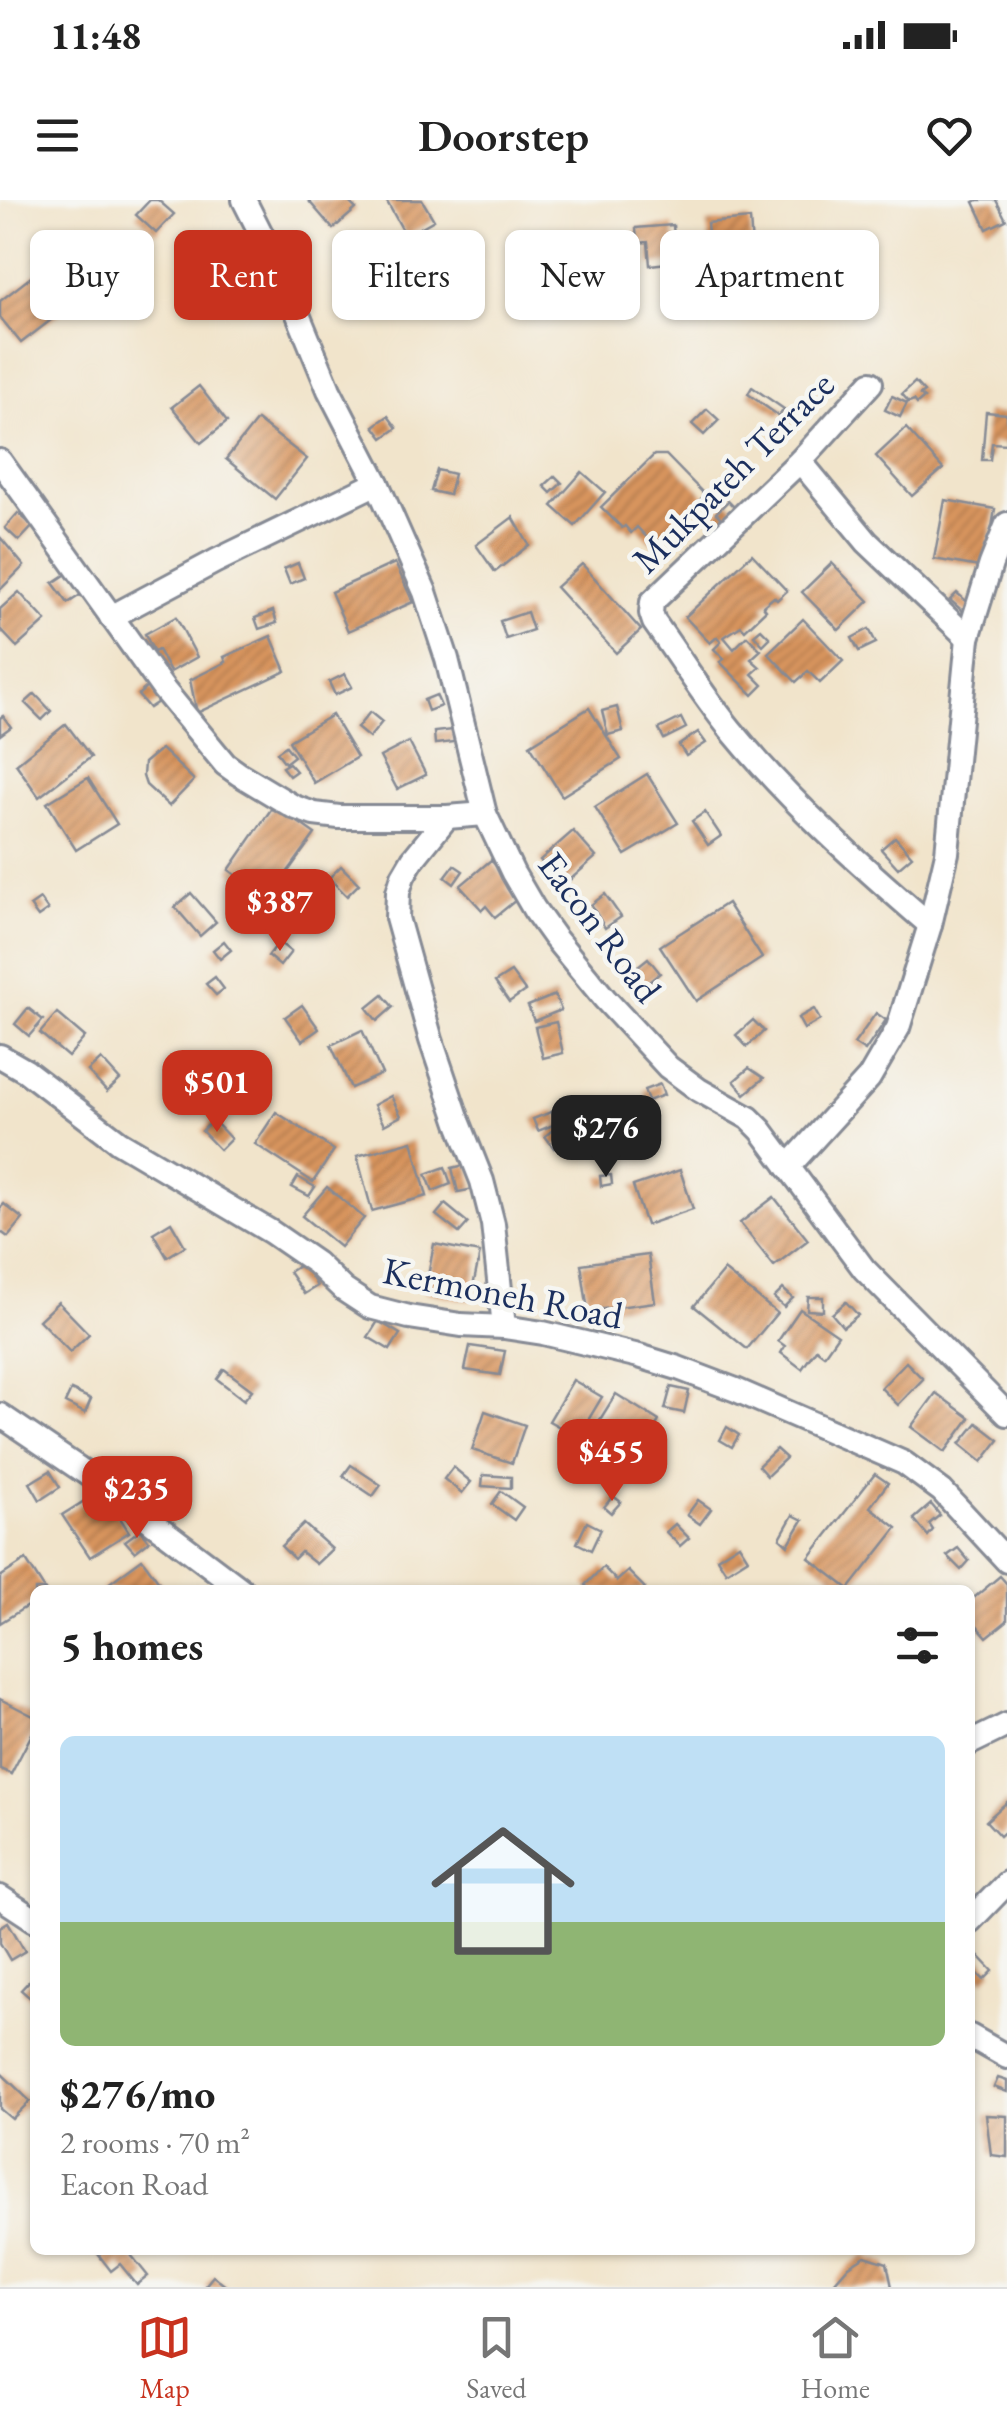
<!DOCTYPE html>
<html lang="en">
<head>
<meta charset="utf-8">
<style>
	:root { --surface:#fff; --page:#f6f6f6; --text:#222; --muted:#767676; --line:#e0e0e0; --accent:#c8321e }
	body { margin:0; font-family:"EB Garamond",serif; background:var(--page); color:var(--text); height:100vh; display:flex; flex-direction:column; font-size:38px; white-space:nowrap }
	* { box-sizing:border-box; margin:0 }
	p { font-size:32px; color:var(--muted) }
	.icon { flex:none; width:55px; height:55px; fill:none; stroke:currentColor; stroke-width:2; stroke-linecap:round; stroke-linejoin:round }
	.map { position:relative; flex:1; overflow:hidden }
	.panel { position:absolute; left:30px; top:1385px; width:945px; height:670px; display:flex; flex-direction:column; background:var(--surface); border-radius:15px; box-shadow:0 2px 8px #0004 }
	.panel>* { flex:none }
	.hud { position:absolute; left:30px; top:30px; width:948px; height:90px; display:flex; gap:20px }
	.price { position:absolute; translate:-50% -85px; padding:0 22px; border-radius:20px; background:var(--accent); color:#fff; font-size:32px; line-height:65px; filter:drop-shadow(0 2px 5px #0008) }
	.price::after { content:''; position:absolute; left:50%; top:60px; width:30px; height:22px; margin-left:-15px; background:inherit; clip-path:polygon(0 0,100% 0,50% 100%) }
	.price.current { background:#222; color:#fff }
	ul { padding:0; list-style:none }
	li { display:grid; align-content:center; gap:20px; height:530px; padding:0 30px }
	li+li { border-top:2px solid var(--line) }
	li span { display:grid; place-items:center; height:310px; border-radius:15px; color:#555 }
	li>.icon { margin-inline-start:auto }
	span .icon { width:180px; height:180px; fill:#fffc; stroke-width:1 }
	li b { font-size:42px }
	h2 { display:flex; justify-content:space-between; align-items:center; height:120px; padding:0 30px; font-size:42px }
	.pill { padding:0 35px; border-radius:15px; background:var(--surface); box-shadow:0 2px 8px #0004; font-size:35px; line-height:90px }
	.pill.current { background:var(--accent); color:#fff }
	.status { display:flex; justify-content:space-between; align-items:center; height:70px; padding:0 50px; background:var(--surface); direction:ltr }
	.status svg { height:28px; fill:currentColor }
	header { display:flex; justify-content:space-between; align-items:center; height:130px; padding:0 30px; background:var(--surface); font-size:45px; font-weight:600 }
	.dock { display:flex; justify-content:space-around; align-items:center; height:140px; border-top:2px solid var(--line); background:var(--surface); font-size:28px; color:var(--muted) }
	.dock a { display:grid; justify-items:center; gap:5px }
	.dock .current { color:var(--accent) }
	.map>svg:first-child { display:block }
	.building { fill:url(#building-hatch) }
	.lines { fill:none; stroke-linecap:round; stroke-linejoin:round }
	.street-casing { stroke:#868a94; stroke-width:28 }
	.street { stroke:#fff; stroke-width:22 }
	.labels { text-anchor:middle; stroke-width:9; stroke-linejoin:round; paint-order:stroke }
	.street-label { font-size:38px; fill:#1b2f5e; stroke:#f6f6f2 }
</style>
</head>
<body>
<div class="status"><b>11:48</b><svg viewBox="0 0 49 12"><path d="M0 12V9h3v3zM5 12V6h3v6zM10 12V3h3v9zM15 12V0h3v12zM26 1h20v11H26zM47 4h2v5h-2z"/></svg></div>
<header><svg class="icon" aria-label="menu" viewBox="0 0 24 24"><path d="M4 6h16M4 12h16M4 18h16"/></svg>Doorstep<svg class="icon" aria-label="heart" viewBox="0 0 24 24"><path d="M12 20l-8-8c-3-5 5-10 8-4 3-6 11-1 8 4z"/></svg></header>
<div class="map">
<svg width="1007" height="2087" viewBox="0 0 1007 2087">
	<defs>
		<pattern id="building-hatch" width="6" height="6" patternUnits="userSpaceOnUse" patternTransform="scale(2.5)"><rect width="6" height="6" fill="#d8945d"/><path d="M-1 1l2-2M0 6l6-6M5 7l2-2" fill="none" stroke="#ae7950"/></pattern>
	</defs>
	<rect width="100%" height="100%" fill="#f6f6f2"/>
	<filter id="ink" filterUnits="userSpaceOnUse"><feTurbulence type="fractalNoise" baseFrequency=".01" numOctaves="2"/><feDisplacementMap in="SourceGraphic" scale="20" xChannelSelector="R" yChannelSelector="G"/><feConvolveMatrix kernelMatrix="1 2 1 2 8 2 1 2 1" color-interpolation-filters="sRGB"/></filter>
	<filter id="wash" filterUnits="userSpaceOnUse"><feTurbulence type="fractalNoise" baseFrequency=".0048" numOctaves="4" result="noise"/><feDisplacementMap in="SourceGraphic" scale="40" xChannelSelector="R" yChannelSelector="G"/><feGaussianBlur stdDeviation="2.25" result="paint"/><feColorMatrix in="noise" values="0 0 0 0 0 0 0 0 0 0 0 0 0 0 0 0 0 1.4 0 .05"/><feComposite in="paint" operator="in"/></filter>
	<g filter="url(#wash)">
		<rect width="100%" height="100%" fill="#f1e4cb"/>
		<g id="blocks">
			<g class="building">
				<polygon points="150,0 158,0 174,14 156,33 136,15"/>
				<polygon points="308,0 347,0 356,9 333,29"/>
				<polygon points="386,0 422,0 434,20 406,36"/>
				<polygon points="978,0 996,0 1006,20 987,29 974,2"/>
				<polygon points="750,19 753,59 711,63 707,23"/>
				<polygon points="673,25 676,62 650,65 648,42 637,43 636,28"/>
				<polygon points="53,60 82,96 21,143 0,117 0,101"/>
				<polygon points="602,78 634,81 631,116 599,114"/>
				<polygon points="915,182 924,192 920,195 924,198 917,204 914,200 909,202 902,194"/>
				<polygon points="199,186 227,222 201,243 172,207"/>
				<polygon points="752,187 784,209 779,216 748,194"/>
				<polygon points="892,196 907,203 900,217 885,210"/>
				<polygon points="707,209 719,220 704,235 692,224"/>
				<polygon points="986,212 1007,214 1007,244 992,243 990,260 982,260"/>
				<polygon points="388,216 397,228 383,238 374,226"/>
				<polygon points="257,220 307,259 275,299 226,259"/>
				<polygon points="906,228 943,269 912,296 876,256"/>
				<polygon points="654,255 666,255 705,295 654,345 637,327 631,333 625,326 622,328 601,307"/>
				<polygon points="437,270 454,274 449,295 431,291"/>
				<polygon points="582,272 605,292 575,326 552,306"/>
				<polygon points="555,276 562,283 551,293 544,286"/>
				<polygon points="945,300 995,309 985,368 934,359"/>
				<polygon points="728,301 738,311 726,323 716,313"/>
				<polygon points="18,313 33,326 19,341 5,328"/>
				<polygon points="513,317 529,345 495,372 476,345"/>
				<polygon points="0,337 24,366 0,390"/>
				<polygon points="752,354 787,391 777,400 774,397 763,406 766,410 745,430 741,426 724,437 734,449 747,436 761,450 751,459 760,467 752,474 763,485 753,495 720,462 724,459 714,449 721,442 717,437 710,443 685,417"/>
				<polygon points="298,363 304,378 290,384 284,369"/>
				<polygon points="395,363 413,402 348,431 331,392"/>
				<polygon points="832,363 869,401 839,430 802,392"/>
				<polygon points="582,364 641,430 616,453 556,387"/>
				<polygon points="68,373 82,394 68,403 53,383"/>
				<polygon points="19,392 46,421 17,447 0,429 0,409"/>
				<polygon points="957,393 973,407 966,414 950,400"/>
				<polygon points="273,411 277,423 259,429 255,418"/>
				<polygon points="527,412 533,430 506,439 500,421"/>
				<polygon points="176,417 197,457 170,472 158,450 154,452 145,434"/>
				<polygon points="803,419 843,461 820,483 808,471 796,482 768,453"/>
				<polygon points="761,429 770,438 763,445 754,435"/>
				<polygon points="869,429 876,443 859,451 852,438"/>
				<polygon points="271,436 286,471 197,513 190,480 226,462 224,457"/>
				<polygon points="345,474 352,487 335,495 329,482"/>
				<polygon points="150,484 161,500 149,508 138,495"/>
				<polygon points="35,494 51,511 42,520 25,503"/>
				<polygon points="436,495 441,506 428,511 424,500"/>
				<polygon points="617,507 623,531 608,535 602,511"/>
				<polygon points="589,508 621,559 562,596 530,545"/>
				<polygon points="370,512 382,522 369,538 357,528"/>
				<polygon points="332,515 357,557 314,583 289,541"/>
				<polygon points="3,516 11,527 0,535 0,518"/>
				<polygon points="681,518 686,528 664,539 659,529"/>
				<polygon points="66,524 91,557 39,597 16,564"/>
				<polygon points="453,530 454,542 435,544 434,532"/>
				<polygon points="698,532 706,543 686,556 679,545"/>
				<polygon points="409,542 426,575 397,589 380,557"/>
				<polygon points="286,546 294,556 285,563 277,552"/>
				<polygon points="161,549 194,580 169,606 146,585 143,576 144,563"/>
				<polygon points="289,563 296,571 289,576 282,567"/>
				<polygon points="647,574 678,623 625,655 595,607"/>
				<polygon points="88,578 117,624 76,650 47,603"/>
				<polygon points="274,605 315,634 269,698 229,670"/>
				<polygon points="705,612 721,636 708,645 692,621"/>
				<polygon points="573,631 596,657 563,686 540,660"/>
				<polygon points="895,637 912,656 898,668 881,649"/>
				<polygon points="491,660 511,685 507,688 516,700 495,717 486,706 482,710 460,686"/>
				<polygon points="454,665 463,671 454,684 445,677"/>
				<polygon points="341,666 359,684 347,696 329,678"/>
				<polygon points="191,693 216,722 200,736 175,707"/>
				<polygon points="605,694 621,717 605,728 591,705"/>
				<polygon points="40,699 48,710 38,717 30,706"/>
				<polygon points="727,703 762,758 696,801 660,746"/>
				<polygon points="224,741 231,750 220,759 213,750"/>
				<polygon points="279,742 291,752 280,766 268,756"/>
				<polygon points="648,758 660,773 645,785 633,770"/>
				<polygon points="511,772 525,791 509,802 495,782"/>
				<polygon points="215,777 224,789 216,795 206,784"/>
				<polygon points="383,795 393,807 377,821 367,808"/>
				<polygon points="555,795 561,810 534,821 528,806"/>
				<polygon points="302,805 319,829 302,841 285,817"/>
				<polygon points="28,808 43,820 29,836 15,824"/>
				<polygon points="814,809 820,820 804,829 798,818"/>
				<polygon points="57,813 85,837 68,857 40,833"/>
				<polygon points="876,813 886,820 865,851 854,844"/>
				<polygon points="753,820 764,831 747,847 736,835"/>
				<polygon points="556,822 563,853 543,858 535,827"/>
				<polygon points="362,830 382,874 351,888 331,845"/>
				<polygon points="101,859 120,880 107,892 88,871"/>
				<polygon points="192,866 225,889 209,911 176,887"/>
				<polygon points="749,868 764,878 745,894 734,881"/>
				<polygon points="660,884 664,895 648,901 644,890"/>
				<polygon points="391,896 401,916 384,925 374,905"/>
				<polygon points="556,910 561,922 538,931 533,919"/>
				<polygon points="603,910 608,920 581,934 575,924"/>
				<polygon points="276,912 334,950 313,982 255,944"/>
				<polygon points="213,920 231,939 220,950 202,931"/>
				<polygon points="562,923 571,936 554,948 545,936"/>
				<polygon points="412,941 427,996 372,1011 357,956"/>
				<polygon points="469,964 474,989 458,992 452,968"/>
				<polygon points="445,967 451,984 433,991 426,974"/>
				<polygon points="680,970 693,1009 646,1025 633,986"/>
				<polygon points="611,975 612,984 601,986 600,976"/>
				<polygon points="298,977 315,987 309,996 292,987"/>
				<polygon points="327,987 364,1018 340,1047 302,1016"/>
				<polygon points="774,997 808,1040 774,1066 740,1023"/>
				<polygon points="4,1004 23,1019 8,1037 0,1031 0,1008"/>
				<polygon points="445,1004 468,1023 459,1033 436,1015"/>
				<polygon points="171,1022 185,1046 167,1057 153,1033"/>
				<polygon points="434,1044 480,1053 470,1101 425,1092"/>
				<polygon points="648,1055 655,1102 588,1111 581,1064"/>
				<polygon points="303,1063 317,1086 304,1094 289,1072"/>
				<polygon points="724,1070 777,1113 747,1149 694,1106"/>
				<polygon points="783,1089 793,1098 784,1107 774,1098"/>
				<polygon points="808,1097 823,1097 823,1111 807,1110"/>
				<polygon points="58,1102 89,1134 70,1152 39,1120"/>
				<polygon points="846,1102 858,1115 843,1127 832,1114"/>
				<polygon points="800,1109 838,1135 824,1155 816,1149 802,1169 781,1153 785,1146 778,1141"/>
				<polygon points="378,1121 400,1134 390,1150 368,1137"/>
				<polygon points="470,1146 505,1151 500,1175 465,1170"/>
				<polygon points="906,1162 923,1179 898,1205 881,1188"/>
				<polygon points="224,1169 252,1190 244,1200 217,1179"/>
				<polygon points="573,1180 602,1197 578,1237 549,1221"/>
				<polygon points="671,1187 689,1191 684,1213 665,1209"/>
				<polygon points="71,1190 91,1199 85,1213 65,1203"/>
				<polygon points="936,1193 970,1218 945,1252 911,1227"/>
				<polygon points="616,1194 659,1221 623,1278 580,1251"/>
				<polygon points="485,1211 525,1225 512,1263 472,1250"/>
				<polygon points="977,1223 999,1240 982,1262 960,1244"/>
				<polygon points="727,1227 739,1235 732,1247 720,1240"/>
				<polygon points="776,1249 786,1258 767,1276 758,1266"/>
				<polygon points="351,1265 381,1285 373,1296 343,1276"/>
				<polygon points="453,1267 471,1282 462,1293 444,1279"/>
				<polygon points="50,1271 60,1287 40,1300 30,1283"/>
				<polygon points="875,1274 888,1283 870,1307 897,1328 849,1389 809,1358"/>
				<polygon points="483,1275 511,1277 511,1288 482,1286"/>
				<polygon points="102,1290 129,1332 90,1357 62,1315"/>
				<polygon points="501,1291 523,1307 514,1320 492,1304"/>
				<polygon points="613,1296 621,1302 611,1313 604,1307"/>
				<polygon points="698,1300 711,1309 700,1324 687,1315"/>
				<polygon points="931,1304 940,1315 929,1324 933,1330 928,1336 914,1319"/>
				<polygon points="793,1315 803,1320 788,1345 780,1338"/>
				<polygon points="587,1322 601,1329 591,1350 577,1343"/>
				<polygon points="304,1324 332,1349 316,1364 301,1352 294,1359 281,1346"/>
				<polygon points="675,1324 689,1338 680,1346 666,1332"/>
				<polygon points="140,1330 149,1341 135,1352 125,1341"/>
				<polygon points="739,1344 748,1358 726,1372 717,1358"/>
				<polygon points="958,1348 969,1361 961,1370 947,1356"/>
				<polygon points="142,1359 165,1390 100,1390"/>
				<polygon points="26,1360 45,1390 35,1390 35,1401 0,1423 0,1377"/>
				<polygon points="603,1367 617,1381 628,1371 645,1388 643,1390 590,1390 585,1385"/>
				<polygon points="1000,1376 1007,1384 1007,1421 987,1437 970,1417 970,1401"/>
				<polygon points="0,1499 35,1517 35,1528 11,1574 0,1569"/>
				<polygon points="1007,1602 1007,1630 1000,1636 986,1621"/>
				<polygon points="8,1722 25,1751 10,1760 0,1743 0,1727"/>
				<polygon points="978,1755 993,1771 984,1780 970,1766 970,1763"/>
				<polygon points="35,1775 35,1802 21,1790"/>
				<polygon points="2,1874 30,1901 12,1919 0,1909 0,1877"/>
				<polygon points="998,1878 1007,1881 1007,1892 994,1887"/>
				<polygon points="986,1915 1007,1916 1007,1957 991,1955"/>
				<polygon points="95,2050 127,2050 148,2076 137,2085 120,2064 111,2071"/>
				<polygon points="865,2056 887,2063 892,2087 838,2087 835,2082 849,2066"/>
				<polygon points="213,2076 227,2087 204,2087"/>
			</g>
		</g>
	</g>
	<g filter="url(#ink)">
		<use href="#blocks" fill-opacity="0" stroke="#868a94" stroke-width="2.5"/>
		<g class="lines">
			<g class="street-casing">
				<g id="street">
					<polyline points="244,0 281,73 329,190 377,283 425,392 447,459 485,614 513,673 534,709 554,737 605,799 668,867 699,890 749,918 761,930 864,1069 1007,1214"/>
					<path d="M871 183 800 261 652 402 651 413 654 422C680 458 703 496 731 530 790 602 859 664 930 725"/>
					<polyline points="0,261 164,490 225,564 239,574 294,607 314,614 339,617 447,617 485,614"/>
					<polyline points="800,261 867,342 968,438"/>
					<polyline points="111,417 216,361 377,283"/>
					<polyline points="447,617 413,659 403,676 398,692 397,718 431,840 459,923 482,981 493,1024 504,1127"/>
					<polyline points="0,856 26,871 119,942 271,1032 316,1063 344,1090 370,1107 409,1117 461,1125 504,1127 543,1133 639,1156 678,1168 736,1190 904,1263 942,1291 1007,1361"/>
					<polyline points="788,967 869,878 898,828 930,725 947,653 968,438 991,364 1007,324"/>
					<polyline points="0,1215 96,1280 242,1390"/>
					<polyline points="970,1543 1007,1525"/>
					<polyline points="0,1697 35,1720"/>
					<polyline points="970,1721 1007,1683"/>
					<polyline points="970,1836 1007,1857"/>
				</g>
			</g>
			<use href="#street" class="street"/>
		</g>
	</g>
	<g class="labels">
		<g class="street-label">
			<text transform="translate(733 272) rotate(-45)" y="13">Mukpateh Terrace</text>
			<text transform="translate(600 727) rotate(53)" y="13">Eacon Road</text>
			<text transform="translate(503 1093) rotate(11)" y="13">Kermoneh Road</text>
		</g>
	</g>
</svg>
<b class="price" style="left:280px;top:754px">$387</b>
<b class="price" style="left:217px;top:935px">$501</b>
<b class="price current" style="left:606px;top:980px">$276</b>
<b class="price" style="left:612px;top:1304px">$455</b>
<b class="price" style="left:137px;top:1341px">$235</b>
<div class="hud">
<a class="pill">Buy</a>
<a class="pill current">Rent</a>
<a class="pill">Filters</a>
<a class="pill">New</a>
<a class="pill">Apartment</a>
</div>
<section class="panel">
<h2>5 homes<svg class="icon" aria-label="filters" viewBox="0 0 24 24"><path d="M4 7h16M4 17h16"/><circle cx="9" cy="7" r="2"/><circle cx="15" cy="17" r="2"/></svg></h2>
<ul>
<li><span style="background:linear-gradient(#bfe0f5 60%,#8fb573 0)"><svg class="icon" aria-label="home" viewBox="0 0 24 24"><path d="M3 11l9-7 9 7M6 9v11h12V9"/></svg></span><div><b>$276/mo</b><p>2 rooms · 70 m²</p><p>Eacon Road</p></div></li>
</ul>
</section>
</div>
<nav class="dock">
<a class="current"><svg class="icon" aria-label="map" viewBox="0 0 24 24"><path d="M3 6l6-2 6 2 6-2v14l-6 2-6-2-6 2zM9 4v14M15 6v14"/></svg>Map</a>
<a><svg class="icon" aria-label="saved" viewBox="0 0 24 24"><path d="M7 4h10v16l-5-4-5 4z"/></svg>Saved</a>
<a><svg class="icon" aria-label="home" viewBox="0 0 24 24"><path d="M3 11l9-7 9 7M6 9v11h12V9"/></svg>Home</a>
</nav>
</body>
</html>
